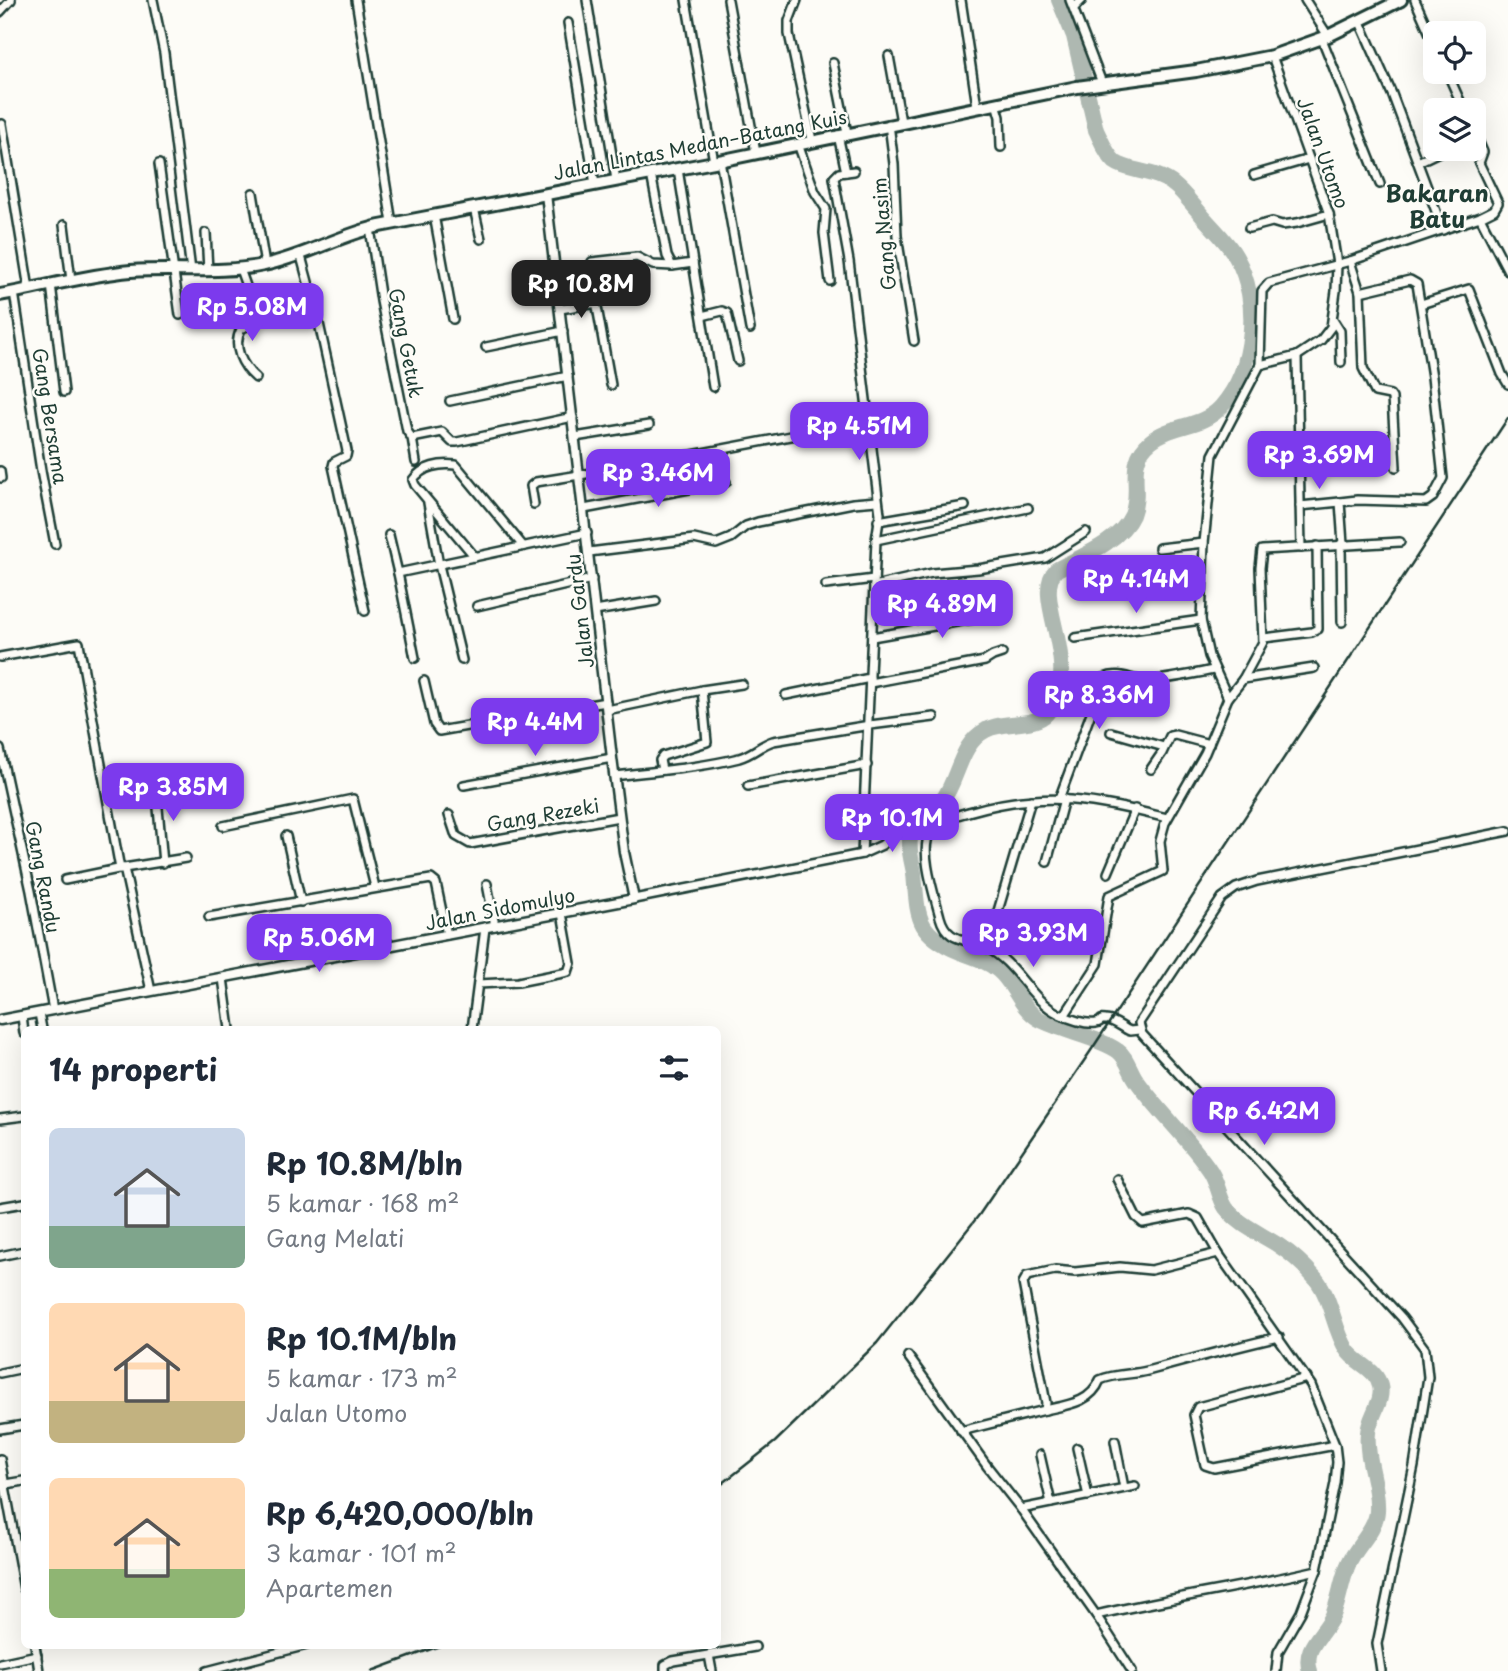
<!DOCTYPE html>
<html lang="id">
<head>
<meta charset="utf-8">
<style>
	:root { --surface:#fff; --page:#f6f6f7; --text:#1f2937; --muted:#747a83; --accent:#7c3aed }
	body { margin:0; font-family:"Playpen Sans",sans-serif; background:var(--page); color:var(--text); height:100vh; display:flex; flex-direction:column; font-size:26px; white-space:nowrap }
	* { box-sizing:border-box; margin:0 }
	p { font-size:23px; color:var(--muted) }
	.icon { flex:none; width:38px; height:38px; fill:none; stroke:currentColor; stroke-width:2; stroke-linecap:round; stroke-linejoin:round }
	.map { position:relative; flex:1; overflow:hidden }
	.panel { position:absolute; left:21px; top:1026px; width:700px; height:623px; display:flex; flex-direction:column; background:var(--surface); border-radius:10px; box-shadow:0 7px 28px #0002 }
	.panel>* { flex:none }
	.fabs { position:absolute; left:1423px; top:21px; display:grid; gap:14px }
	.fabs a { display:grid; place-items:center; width:63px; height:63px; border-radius:10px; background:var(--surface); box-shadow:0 7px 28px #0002; font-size:35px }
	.price { position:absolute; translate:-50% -60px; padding:0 16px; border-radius:14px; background:var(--accent); color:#fff; font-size:23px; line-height:46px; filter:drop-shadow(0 2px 4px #0008) }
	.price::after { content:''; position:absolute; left:50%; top:42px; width:21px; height:16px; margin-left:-10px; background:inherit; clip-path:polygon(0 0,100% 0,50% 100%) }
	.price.selected { background:#222; color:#fff }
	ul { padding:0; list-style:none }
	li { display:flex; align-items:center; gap:21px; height:175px; padding:0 28px }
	li span { display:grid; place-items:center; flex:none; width:196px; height:140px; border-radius:10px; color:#555 }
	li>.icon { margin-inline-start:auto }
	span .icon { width:84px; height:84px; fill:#fffc; stroke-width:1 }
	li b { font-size:30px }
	h2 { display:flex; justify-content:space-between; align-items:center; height:84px; padding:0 28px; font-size:30px }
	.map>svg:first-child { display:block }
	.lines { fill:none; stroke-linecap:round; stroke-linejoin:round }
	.river { stroke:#aeb8b1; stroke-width:16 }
	.minor-casing { stroke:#1f3d34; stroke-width:12 }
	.tertiary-casing { stroke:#1f3d34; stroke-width:13 }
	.trunk-casing { stroke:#1f3d34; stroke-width:16 }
	.minor { stroke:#fdfcf7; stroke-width:7 }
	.tertiary { stroke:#fdfcf7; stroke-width:8 }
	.trunk { stroke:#fdfcf7; stroke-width:10 }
	.rail { stroke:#1f3d34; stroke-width:2.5 }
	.labels { text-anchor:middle; stroke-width:5; stroke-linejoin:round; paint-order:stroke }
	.street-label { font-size:19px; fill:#1f3d34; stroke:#fdfcf7 }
	.quarter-label { font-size:23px; font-weight:bold; fill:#1f3d34; stroke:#fdfcf7 }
</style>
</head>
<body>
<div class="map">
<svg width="1508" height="1671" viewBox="0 0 1508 1671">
	<rect width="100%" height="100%" fill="#fdfcf7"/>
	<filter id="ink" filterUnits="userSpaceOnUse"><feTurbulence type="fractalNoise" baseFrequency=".0143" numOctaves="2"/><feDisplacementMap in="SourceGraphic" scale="14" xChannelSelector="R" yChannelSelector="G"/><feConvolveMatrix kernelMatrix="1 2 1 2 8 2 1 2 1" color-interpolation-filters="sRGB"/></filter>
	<g filter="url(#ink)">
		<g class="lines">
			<path class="river" d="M1059 0 1074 36 1096 130C1101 140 1106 154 1115 162 1128 172 1156 170 1174 185 1183 192 1191 203 1199 212 1211 227 1227 240 1236 257 1261 300 1255 369 1221 407 1202 428 1171 424 1151 441 1124 463 1143 488 1132 515 1120 542 1080 557 1056 570 1030 598 1086 665 1047 713 1034 728 1004 720 986 730 959 744 959 779 942 801 934 812 919 819 912 832 906 843 912 861 914 873 918 917 915 933 960 952 974 957 987 961 998 970 1015 984 1020 1008 1039 1019 1061 1031 1101 1038 1118 1051 1127 1057 1130 1072 1137 1081 1159 1112 1188 1138 1209 1169 1218 1181 1218 1196 1226 1208 1239 1225 1261 1234 1278 1245 1292 1254 1305 1266 1316 1279 1332 1299 1333 1328 1347 1350 1356 1364 1376 1368 1380 1386 1384 1402 1369 1416 1368 1433 1365 1459 1379 1484 1377 1511 1376 1527 1362 1541 1354 1554 1342 1572 1341 1595 1333 1615 1324 1635 1302 1647 1310 1671"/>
			<g class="minor-casing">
				<g id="minor">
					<polyline points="153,0 164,53 191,271"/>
					<polyline points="356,0 392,223"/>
					<polyline points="587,0 616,180"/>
					<polyline points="686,0 714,162"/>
					<polyline points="728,0 756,153"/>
					<polyline points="797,0 789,21 789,34 812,140"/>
					<polyline points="961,0 977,106"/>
					<polyline points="1070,0 1102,83"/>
					<polyline points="1305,0 1328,36"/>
					<polyline points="1415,0 1435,45"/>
					<polyline points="1075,7 1082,0"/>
					<polyline points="0,12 11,0"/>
					<polyline points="1360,22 1392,94 1443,230"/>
					<polyline points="568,23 595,184"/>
					<polyline points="1322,39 1380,184"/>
					<polyline points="889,56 901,122"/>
					<polyline points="833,63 847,133"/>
					<polyline points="1447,72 1464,110"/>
					<polyline points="996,103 1000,117 1001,147"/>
					<polyline points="2,124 29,289"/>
					<polyline points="889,124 894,164 897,236 914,341"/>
					<polyline points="838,135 846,172"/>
					<polyline points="798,144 815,192 826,209 824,233 830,281"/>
					<polyline points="720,160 750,329"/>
					<polyline points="1418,162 1445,149"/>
					<polyline points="159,164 180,315"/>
					<polyline points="678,169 713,387"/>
					<polyline points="854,171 839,173 834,178 849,261 880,514 876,540 862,854"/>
					<polyline points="651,174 667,256 672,266"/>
					<polyline points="1254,175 1309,159"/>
					<polyline points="253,193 265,265"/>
					<polyline points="474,208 481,239"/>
					<polyline points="434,215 453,319"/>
					<polyline points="1480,217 1508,271"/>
					<polyline points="64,225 71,280"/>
					<polyline points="370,228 381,301 407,431 412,438 416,462"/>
					<polyline points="1249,228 1272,222 1282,225 1297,223 1329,214"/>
					<polyline points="206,233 208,270"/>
					<polyline points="301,256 318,319 347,451 346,456 334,462 333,466 365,611"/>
					<polyline points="1350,261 1360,292 1363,368 1375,392 1390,395 1392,398 1396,467"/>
					<path d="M240 269 246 286 253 323 241 329C232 347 242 366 256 378"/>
					<polyline points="51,284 64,392"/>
					<polyline points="14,292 41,471 55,544"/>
					<polyline points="1421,304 1469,289 1502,374 1508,384"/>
					<polyline points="560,309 598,303"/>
					<polyline points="702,316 722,311 727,313 738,361"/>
					<polyline points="1333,320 1340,331 1341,362"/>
					<polyline points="486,347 563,331"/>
					<polyline points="1297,356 1301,548"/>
					<polyline points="1260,365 1297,356 1321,340 1331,327 1336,291 1337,264 1329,214 1272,56"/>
					<polyline points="611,385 592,279 592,262 637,257 653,265 672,266 693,263"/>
					<polyline points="450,401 568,376"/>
					<polyline points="575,437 649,425"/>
					<polyline points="412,438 442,432 452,442 457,442 573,417"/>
					<polyline points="0,471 1,478"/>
					<polyline points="428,503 439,565 462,660"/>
					<polyline points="534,504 531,486 536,482 629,467 869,421"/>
					<polyline points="1300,506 1340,502"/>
					<polyline points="584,509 726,482"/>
					<polyline points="878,521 965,506"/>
					<polyline points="389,535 398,573 587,533"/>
					<polyline points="876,540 1028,508"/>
					<polyline points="1341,544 1342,622"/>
					<polyline points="1343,544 1340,502 1357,500 1426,502 1433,497 1443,478 1432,377 1417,284 1410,280 1360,292"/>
					<polyline points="1159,548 1204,543"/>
					<polyline points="589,552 694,539 716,544 731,538 746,526 758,522 853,503 877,501"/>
					<path d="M475 557 415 485 413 480C422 466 441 463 456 465L523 546"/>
					<polyline points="398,573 415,658"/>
					<polyline points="826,585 874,579"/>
					<polyline points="874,586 932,573 978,569 1045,558 1086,532"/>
					<polyline points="477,606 592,579"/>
					<polyline points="595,611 656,601"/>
					<polyline points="872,637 1007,613"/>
					<polyline points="1075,638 1201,620"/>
					<polyline points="1264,638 1312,632 1318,629 1317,546"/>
					<polyline points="0,657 79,643 120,869"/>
					<polyline points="1243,679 1314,668"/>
					<polyline points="424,681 434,724 439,731 606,702"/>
					<polyline points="870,683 985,661 993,656 1002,653"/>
					<polyline points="786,695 870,678"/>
					<polyline points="1228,698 1209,656 1201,620 1204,543 1213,455 1260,365 1262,291 1269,283 1350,261 1480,217 1494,210 1498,203 1479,163 1483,152 1474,131"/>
					<polyline points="607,710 702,690 742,684"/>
					<polyline points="1111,732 1164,747"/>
					<polyline points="0,749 31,891 53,1010"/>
					<polyline points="1151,769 1162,753 1170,736 1175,735 1209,744"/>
					<polyline points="662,770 660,760 663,756 707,742 702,690"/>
					<path d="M614 776C655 771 699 768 739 758 753 754 762 744 773 741L870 725 934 717"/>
					<polyline points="464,785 612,758"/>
					<polyline points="156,786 163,863"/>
					<polyline points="748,786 867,765"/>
					<path d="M1059 799 1104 678C1120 671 1131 681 1148 681 1170 679 1192 674 1214 670"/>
					<polyline points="449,815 456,836 470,844 619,817"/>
					<polyline points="223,826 353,799 375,887"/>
					<polyline points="286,836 301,902"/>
					<polyline points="1047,862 1064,799"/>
					<polyline points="1108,873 1135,809"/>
					<polyline points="65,880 123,868"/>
					<polyline points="487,884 495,926"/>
					<polyline points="634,899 862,854 882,845 907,820 910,820 930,833"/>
					<polyline points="209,917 431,879 436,883 447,935"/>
					<polyline points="987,948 1031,800"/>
					<polyline points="223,978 230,1029"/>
					<polyline points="478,984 518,982 568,972 571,963 562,913"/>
					<polyline points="151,991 124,868 186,858"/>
					<polyline points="39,1013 42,1029"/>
					<polyline points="22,1016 24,1033"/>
					<polyline points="1064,1016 1098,964 1109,896 1163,871 1160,841 1165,823 1205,753 1228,698 1243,679 1263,642 1260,568 1262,550 1400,542"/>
					<polyline points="472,1029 485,928"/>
					<path d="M1139 1030 1130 1031C1122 1028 1115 1020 1106 1020 1097 1019 1105 1021 1096 1023 1085 1025 1068 1018 1059 1014 1029 999 1017 963 987 948 967 938 947 943 940 917 935 897 919 851 930 833 938 819 958 815 972 811 1046 790 1095 800 1167 818"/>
					<polyline points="0,1119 24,1116"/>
					<polyline points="1117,1179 1136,1217 1143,1223 1189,1214 1198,1218 1218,1253 1311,1385 1335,1445 1337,1462 1335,1483 1317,1570 1301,1612 1278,1652 1276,1671"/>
					<polyline points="0,1207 24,1203"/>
					<polyline points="0,1256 24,1251"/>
					<polyline points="908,1356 987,1466 1021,1509 1096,1615 1132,1671"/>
					<polyline points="0,1373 24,1368"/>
					<polyline points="1307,1378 1198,1407 1194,1415 1205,1465 1214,1468 1335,1445"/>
					<path d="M1045 1410C1067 1405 1091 1403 1100 1380 1115 1373 1132 1375 1147 1371 1191 1359 1235 1347 1279 1337"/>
					<polyline points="0,1429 24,1425"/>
					<polyline points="961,1431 1045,1410 1046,1403 1023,1283 1027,1276 1055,1270 1075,1272 1120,1267 1151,1270 1218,1253"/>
					<polyline points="1115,1441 1124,1488"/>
					<polyline points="1077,1448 1088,1496"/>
					<polyline points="1040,1455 1051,1503"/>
					<polyline points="0,1459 24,1589"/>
					<polyline points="0,1485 24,1481"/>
					<polyline points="1021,1509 1135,1486"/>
					<path d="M1096 1615C1169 1598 1244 1587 1317 1570"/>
					<polyline points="35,1645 39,1671"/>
					<polyline points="709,1655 712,1671"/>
					<polyline points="0,1663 37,1655"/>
					<polyline points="207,1671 307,1645"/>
					<polyline points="665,1671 665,1665 673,1661 755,1647"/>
					<polyline points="1381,1671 1377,1644 1414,1466 1428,1377 1425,1349 1402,1318 1142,1034 1139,1023 1222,898 1236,888 1257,881 1508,831"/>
				</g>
			</g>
			<g class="tertiary-casing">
				<polyline id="tertiary" points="0,1020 634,899 624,852 612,758 546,194"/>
			</g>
			<g class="trunk-casing">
				<path id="trunk" d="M0 295C44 287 87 275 131 271 176 268 220 274 264 265 307 256 339 235 380 226L714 162 1077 87 1196 71 1272 56 1328 36 1401 0"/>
			</g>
			<use href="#minor" class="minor"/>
			<use href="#tertiary" class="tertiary"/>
			<use href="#trunk" class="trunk"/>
			<g class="rail">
				<polyline points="718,1487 775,1442 877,1343 979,1215 1090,1052 1508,418"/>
				<polyline points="372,1671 442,1645"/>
			</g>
		</g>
	</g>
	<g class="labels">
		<g class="street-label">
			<text transform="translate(700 145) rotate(-11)" y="7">Jalan Lintas Medan–Batang Kuis</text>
			<text transform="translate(1323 153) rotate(70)" y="7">Jalan Utomo</text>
			<text transform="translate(884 234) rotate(-95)" y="7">Gang Nasim</text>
			<text transform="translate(406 343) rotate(79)" y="7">Gang Getuk</text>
			<text transform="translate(50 416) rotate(81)" y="7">Gang Bersama</text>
			<text transform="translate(580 611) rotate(-97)" y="7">Jalan Gardu</text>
			<text transform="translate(543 815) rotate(-10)" y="7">Gang Rezeki</text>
			<text transform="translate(43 877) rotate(79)" y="7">Gang Randu</text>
			<text transform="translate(500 909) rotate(-11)" y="7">Jalan Sidomulyo</text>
		</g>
		<g class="quarter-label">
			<text x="1437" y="202">Bakaran<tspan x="1437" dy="26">Batu</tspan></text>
		</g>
	</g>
</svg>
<div class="fabs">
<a><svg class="icon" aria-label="locate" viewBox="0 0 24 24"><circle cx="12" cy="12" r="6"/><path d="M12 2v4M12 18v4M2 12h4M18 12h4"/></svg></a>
<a><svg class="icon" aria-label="layers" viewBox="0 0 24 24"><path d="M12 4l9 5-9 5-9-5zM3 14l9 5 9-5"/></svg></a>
</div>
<b class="price selected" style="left:581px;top:320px">Rp 10.8M</b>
<b class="price" style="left:252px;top:343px">Rp 5.08M</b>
<b class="price" style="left:859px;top:462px">Rp 4.51M</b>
<b class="price" style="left:1319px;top:491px">Rp 3.69M</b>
<b class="price" style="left:658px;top:509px">Rp 3.46M</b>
<b class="price" style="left:1136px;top:615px">Rp 4.14M</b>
<b class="price" style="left:942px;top:640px">Rp 4.89M</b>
<b class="price" style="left:1099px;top:731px">Rp 8.36M</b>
<b class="price" style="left:535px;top:758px">Rp 4.4M</b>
<b class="price" style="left:173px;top:823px">Rp 3.85M</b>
<b class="price" style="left:892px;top:854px">Rp 10.1M</b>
<b class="price" style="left:1033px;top:969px">Rp 3.93M</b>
<b class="price" style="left:319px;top:974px">Rp 5.06M</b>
<b class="price" style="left:1264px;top:1147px">Rp 6.42M</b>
<section class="panel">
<h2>14 properti<svg class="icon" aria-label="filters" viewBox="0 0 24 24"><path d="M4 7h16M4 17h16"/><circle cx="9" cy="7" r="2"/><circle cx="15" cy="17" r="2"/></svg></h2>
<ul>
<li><span style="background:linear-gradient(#c9d6e8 70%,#7fa58c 0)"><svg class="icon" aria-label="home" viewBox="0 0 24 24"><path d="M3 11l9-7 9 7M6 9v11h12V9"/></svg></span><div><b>Rp 10.8M/bln</b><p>5 kamar · 168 m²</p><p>Gang Melati</p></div></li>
<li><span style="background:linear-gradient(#ffd9b3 70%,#c2b280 0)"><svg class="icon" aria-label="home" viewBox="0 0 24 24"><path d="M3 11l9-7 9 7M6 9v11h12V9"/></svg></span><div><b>Rp 10.1M/bln</b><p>5 kamar · 173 m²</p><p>Jalan Utomo</p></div></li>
<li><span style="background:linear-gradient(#ffd9b3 65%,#8fb573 0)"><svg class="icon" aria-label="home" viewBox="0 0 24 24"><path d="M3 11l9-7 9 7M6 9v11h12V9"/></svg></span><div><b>Rp 6,420,000/bln</b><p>3 kamar · 101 m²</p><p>Apartemen</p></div></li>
</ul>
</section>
</div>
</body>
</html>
